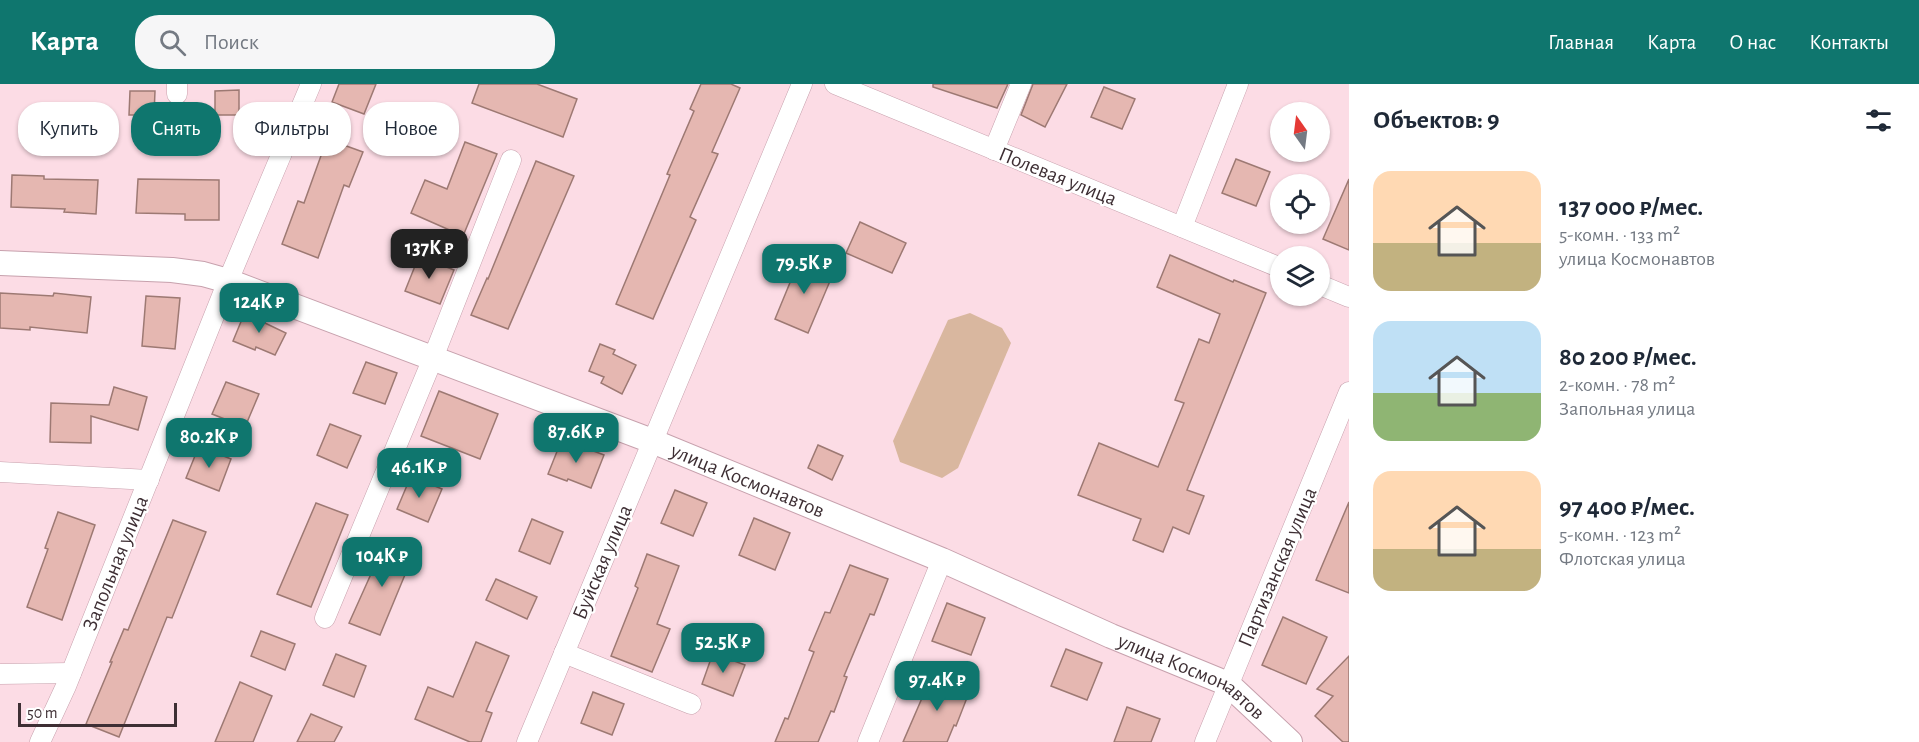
<!DOCTYPE html>
<html lang="ru">
<head>
<meta charset="utf-8">
<style>
	:root { --surface:#fff; --page:#f6f6f7; --text:#1f2937; --muted:#747a83; --accent:#0f766e }
	body { margin:0; font-family:"Alegreya Sans",sans-serif; background:var(--page); color:var(--text); height:100vh; display:flex; flex-direction:column; font-size:22px; white-space:nowrap }
	* { box-sizing:border-box; margin:0 }
	p { font-size:20px; color:var(--muted) }
	.icon { flex:none; width:33px; height:33px; fill:none; stroke:currentColor; stroke-width:2; stroke-linecap:round; stroke-linejoin:round }
	.map { position:relative; flex:1; overflow:hidden }
	.side { display:flex; flex-direction:column; background:var(--surface); width:570px }
	.side>* { flex:none }
	.top-card { position:absolute; left:18px; top:18px; width:570px; height:54px; display:flex; gap:12px }
	.needle { width:39px; rotate:346deg }
	.buttons { position:absolute; left:1270px; top:18px; display:grid; gap:12px }
	.buttons a { display:grid; place-items:center; width:60px; height:60px; border-radius:50%; background:var(--surface); box-shadow:0 2px 4px #0004; font-size:30px }
	.scale { position:absolute; left:18px; bottom:15px; width:159px; box-sizing:border-box; padding-left:6px; border:3px solid #3e2f34; border-top:0; font-size:16px; line-height:21px; white-space:nowrap; color:#3e2f34; -webkit-text-stroke:4px #fff; paint-order:stroke }
	.price { position:absolute; translate:-50% -51px; padding:0 14px; border-radius:12px; background:var(--accent); color:#fff; font-size:20px; line-height:39px; filter:drop-shadow(0 2px 3px #0008) }
	.price::after { content:''; position:absolute; left:50%; top:36px; width:18px; height:14px; margin-left:-9px; background:inherit; clip-path:polygon(0 0,100% 0,50% 100%) }
	.price.current { background:#222; color:#fff }
	ul { padding:0; list-style:none }
	li { display:flex; align-items:center; gap:18px; height:150px; padding:0 24px }
	li span { display:grid; place-items:center; flex:none; width:168px; height:120px; border-radius:18px; color:#555 }
	li>.icon { margin-inline-start:auto }
	span .icon { width:72px; height:72px; fill:#fffc; stroke-width:1 }
	li b { font-size:26px }
	h2 { display:flex; justify-content:space-between; align-items:center; height:72px; padding:0 24px; font-size:26px }
	.chip { padding:0 21px; border-radius:24px; background:var(--surface); box-shadow:0 2px 4px #0004; font-size:21px; line-height:54px }
	.chip.current { background:var(--accent); color:#fff }
	header { display:flex; align-items:center; gap:36px; box-sizing:border-box; height:84px; padding:0 30px; background:var(--accent); color:#fff }
	header strong { font-size:28px }
	nav { display:flex; gap:33px; margin-inline-start:auto; font-size:21px }
	.search { width:420px; height:54px; background:var(--page); display:flex; align-items:center; gap:15px; box-sizing:border-box; padding:0 21px; border-radius:24px; color:var(--muted); font-size:22px }
	main { display:flex; flex:1; min-height:0 }
	.map>svg:first-child { display:block }
	.green { fill:#d9b79f }
	.building { fill:#e5b7b1; stroke:#9d7973; stroke-width:1.5 }
	.lines { fill:none; stroke-linecap:round; stroke-linejoin:round }
	.minor-casing { stroke:#c7a1ad; stroke-width:21 }
	.tertiary-casing { stroke:#c7a1ad; stroke-width:26 }
	.minor { stroke:#fff; stroke-width:20 }
	.tertiary { stroke:#fff; stroke-width:24 }
	.labels { text-anchor:middle; stroke-width:4.5; stroke-linejoin:round; paint-order:stroke }
	.street-label { font-size:21px; fill:#3e2f34; stroke:#fff }
</style>
</head>
<body>
<header>
<strong>Карта</strong>
<div class="search"><svg class="icon" aria-label="search" viewBox="0 0 24 24"><circle cx="10" cy="10" r="6"/><path d="M15 15l6 6"/></svg>Поиск</div>
<nav><a>Главная</a><a>Карта</a><a>О нас</a><a>Контакты</a></nav>
</header>
<main>
<div class="map">
<svg width="1349" height="658" viewBox="0 0 1349 658">
	<rect width="100%" height="100%" fill="#fcdce5"/>
	<polygon class="green" points="970,229 1002,244 1011,259 958,384 942,394 900,378 893,357 948,236"/>
	<g class="building">
		<polygon points="339,0 376,0 364,30 332,18"/>
		<polygon points="479,0 537,0 577,15 563,53 472,19"/>
		<polygon points="701,0 731,0 740,4 712,68 718,70 690,133 696,136 653,235 616,220 670,91 667,90 694,27 690,25"/>
		<polygon points="933,0 1008,0 997,24 933,3"/>
		<polygon points="1033,0 1067,0 1045,43 1021,31"/>
		<polygon points="1104,3 1135,15 1122,45 1091,33"/>
		<polygon points="239,6 239,31 215,31 215,7"/>
		<polygon points="130,7 155,7 154,31 129,31"/>
		<polygon points="327,55 363,68 349,103 344,101 318,174 282,160 298,117 304,119"/>
		<polygon points="465,58 497,70 463,152 411,129 425,96 447,105"/>
		<polygon points="1236,75 1270,88 1256,122 1222,109"/>
		<polygon points="536,77 574,92 508,245 471,231 487,194 488,195"/>
		<polygon points="12,91 44,92 44,95 98,96 96,130 64,128 65,125 11,123"/>
		<polygon points="138,95 219,96 219,136 185,136 185,130 136,129"/>
		<polygon points="1349,95 1349,166 1323,155"/>
		<polygon points="860,138 906,159 892,189 846,169"/>
		<polygon points="1170,171 1233,198 1234,196 1266,209 1187,406 1204,412 1189,450 1173,443 1163,468 1133,456 1141,435 1078,411 1099,359 1158,383 1184,319 1175,316 1199,255 1209,259 1220,230 1157,203"/>
		<polygon points="419,172 454,186 440,220 405,207"/>
		<polygon points="811,175 826,179 830,197 808,249 775,235 794,189 804,177"/>
		<polygon points="0,209 53,212 54,209 91,213 87,249 30,243 30,246 0,244"/>
		<polygon points="146,212 180,214 175,265 142,262"/>
		<polygon points="245,228 266,236 265,239 286,249 275,271 256,263 255,266 233,257"/>
		<polygon points="600,260 615,266 613,270 636,281 622,310 601,299 604,293 589,287"/>
		<polygon points="366,278 397,289 385,320 353,309"/>
		<polygon points="226,298 259,310 245,343 212,330"/>
		<polygon points="114,303 147,313 138,346 91,332 91,359 50,358 51,319 109,321"/>
		<polygon points="439,307 498,330 480,375 421,352"/>
		<polygon points="330,340 361,352 347,384 317,371"/>
		<polygon points="562,355 604,371 591,404 568,395 567,397 548,390"/>
		<polygon points="818,361 843,372 832,396 808,384"/>
		<polygon points="199,362 231,375 219,407 186,394"/>
		<polygon points="411,392 442,405 428,438 397,425"/>
		<polygon points="675,406 707,419 693,452 661,439"/>
		<polygon points="1349,418 1349,509 1316,496"/>
		<polygon points="316,419 348,431 311,523 277,510"/>
		<polygon points="58,428 95,441 62,536 27,523 48,465 45,464"/>
		<polygon points="754,434 790,449 775,486 739,471"/>
		<polygon points="532,435 563,448 550,480 519,467"/>
		<polygon points="173,436 206,448 172,534 167,533 119,653 86,640 112,578 110,578 124,545 128,546"/>
		<polygon points="383,457 414,469 380,551 349,539 371,490"/>
		<polygon points="647,470 679,482 657,540 670,545 652,588 611,572 638,504 635,502"/>
		<polygon points="850,481 888,495 874,531 870,530 844,592 847,593 834,628 831,627 818,658 775,658 785,634 788,635 814,568 809,566 825,528 830,529"/>
		<polygon points="496,495 537,513 527,535 486,516"/>
		<polygon points="947,519 985,534 971,571 932,557"/>
		<polygon points="1283,533 1327,553 1306,600 1262,581"/>
		<polygon points="261,547 295,560 285,586 251,572"/>
		<polygon points="476,558 509,572 486,627 492,629 481,658 470,658 415,635 428,603 453,613"/>
		<polygon points="1066,565 1102,579 1087,616 1051,602"/>
		<polygon points="713,569 745,581 733,612 702,600"/>
		<polygon points="336,570 366,582 354,613 323,601"/>
		<polygon points="1349,572 1349,658 1343,658 1315,632 1333,612 1317,605"/>
		<polygon points="932,591 970,606 956,642 954,641 947,658 903,658"/>
		<polygon points="240,598 272,612 253,658 215,658"/>
		<polygon points="593,608 624,620 612,651 581,639"/>
		<polygon points="1127,623 1160,635 1151,658 1114,658"/>
		<polygon points="311,630 342,643 334,658 297,658"/>
	</g>
	<g class="lines">
		<g class="minor-casing">
			<g id="minor">
				<polyline points="835,0 1281,184"/>
				<polyline points="177,10 177,0"/>
				<polyline points="994,66 1021,0"/>
				<polyline points="1182,143 1238,0"/>
				<polyline points="1320,201 1349,213"/>
				<polyline points="0,388 149,396"/>
				<polyline points="325,534 433,274 511,76"/>
				<polyline points="564,569 691,620"/>
				<polyline points="0,590 71,589"/>
				<polyline points="40,658 66,602 228,197 311,0"/>
				<polyline points="527,658 802,0"/>
				<polyline points="868,658 942,476"/>
				<polyline points="1205,658 1349,308"/>
			</g>
		</g>
		<g class="tertiary-casing">
			<g id="tertiary">
				<path id="s1" d="M0 179 172 186 203 190 228 197 652 357 942 476 1111 552 1228 600 1290 658"/>
			</g>
		</g>
		<use href="#minor" class="minor"/>
		<use href="#tertiary" class="tertiary"/>
	</g>
	<g class="labels">
		<g class="street-label">
			<text transform="translate(1058 92) rotate(22)" y="7">Полевая улица</text>
			<text dy="7" stroke="none"><textPath href="#s1" startOffset="786">улица Космонавтов</textPath></text>
			<text transform="translate(602 478) rotate(-67)" y="7">Буйская улица</text>
			<text transform="translate(115 479) rotate(-68)" y="7">Запольная улица</text>
			<text transform="translate(1277 483) rotate(-67)" y="7">Партизанская улица</text>
			<text dy="7" stroke="none"><textPath href="#s1" startOffset="1272">улица Космонавтов</textPath></text>
		</g>
	</g>
</svg>
<div class="buttons">
<a><svg class="needle" viewBox="-14 -14 28 28"><path d="M0-13l5 13h-10z" fill="#e53935"/><path d="M0 13l5-13h-10z" fill="#747a83"/></svg></a>
<a><svg class="icon" aria-label="locate" viewBox="0 0 24 24"><circle cx="12" cy="12" r="6"/><path d="M12 2v4M12 18v4M2 12h4M18 12h4"/></svg></a>
<a><svg class="icon" aria-label="layers" viewBox="0 0 24 24"><path d="M12 4l9 5-9 5-9-5zM3 14l9 5 9-5"/></svg></a>
</div>
<div class="scale">50 m</div>
<b class="price current" style="left:429px;top:196px">137K ₽</b>
<b class="price" style="left:804px;top:211px">79.5K ₽</b>
<b class="price" style="left:259px;top:250px">124K ₽</b>
<b class="price" style="left:576px;top:380px">87.6K ₽</b>
<b class="price" style="left:209px;top:385px">80.2K ₽</b>
<b class="price" style="left:419px;top:415px">46.1K ₽</b>
<b class="price" style="left:382px;top:504px">104K ₽</b>
<b class="price" style="left:723px;top:590px">52.5K ₽</b>
<b class="price" style="left:937px;top:628px">97.4K ₽</b>
<div class="top-card">
<a class="chip">Купить</a>
<a class="chip current">Снять</a>
<a class="chip">Фильтры</a>
<a class="chip">Новое</a>
</div>
</div>
<section class="side">
<h2>Объектов: 9<svg class="icon" aria-label="filters" viewBox="0 0 24 24"><path d="M4 7h16M4 17h16"/><circle cx="9" cy="7" r="2"/><circle cx="15" cy="17" r="2"/></svg></h2>
<ul>
<li><span style="background:linear-gradient(#ffd9b3 60%,#c2b280 0)"><svg class="icon" aria-label="home" viewBox="0 0 24 24"><path d="M3 11l9-7 9 7M6 9v11h12V9"/></svg></span><div><b>137 000 ₽/мес.</b><p>5-комн. · 133 m²</p><p>улица Космонавтов</p></div></li>
<li><span style="background:linear-gradient(#bfe0f5 60%,#8fb573 0)"><svg class="icon" aria-label="home" viewBox="0 0 24 24"><path d="M3 11l9-7 9 7M6 9v11h12V9"/></svg></span><div><b>80 200 ₽/мес.</b><p>2-комн. · 78 m²</p><p>Запольная улица</p></div></li>
<li><span style="background:linear-gradient(#ffd9b3 65%,#c2b280 0)"><svg class="icon" aria-label="home" viewBox="0 0 24 24"><path d="M3 11l9-7 9 7M6 9v11h12V9"/></svg></span><div><b>97 400 ₽/мес.</b><p>5-комн. · 123 m²</p><p>Флотская улица</p></div></li>
</ul>
</section>
</main>
</body>
</html>
